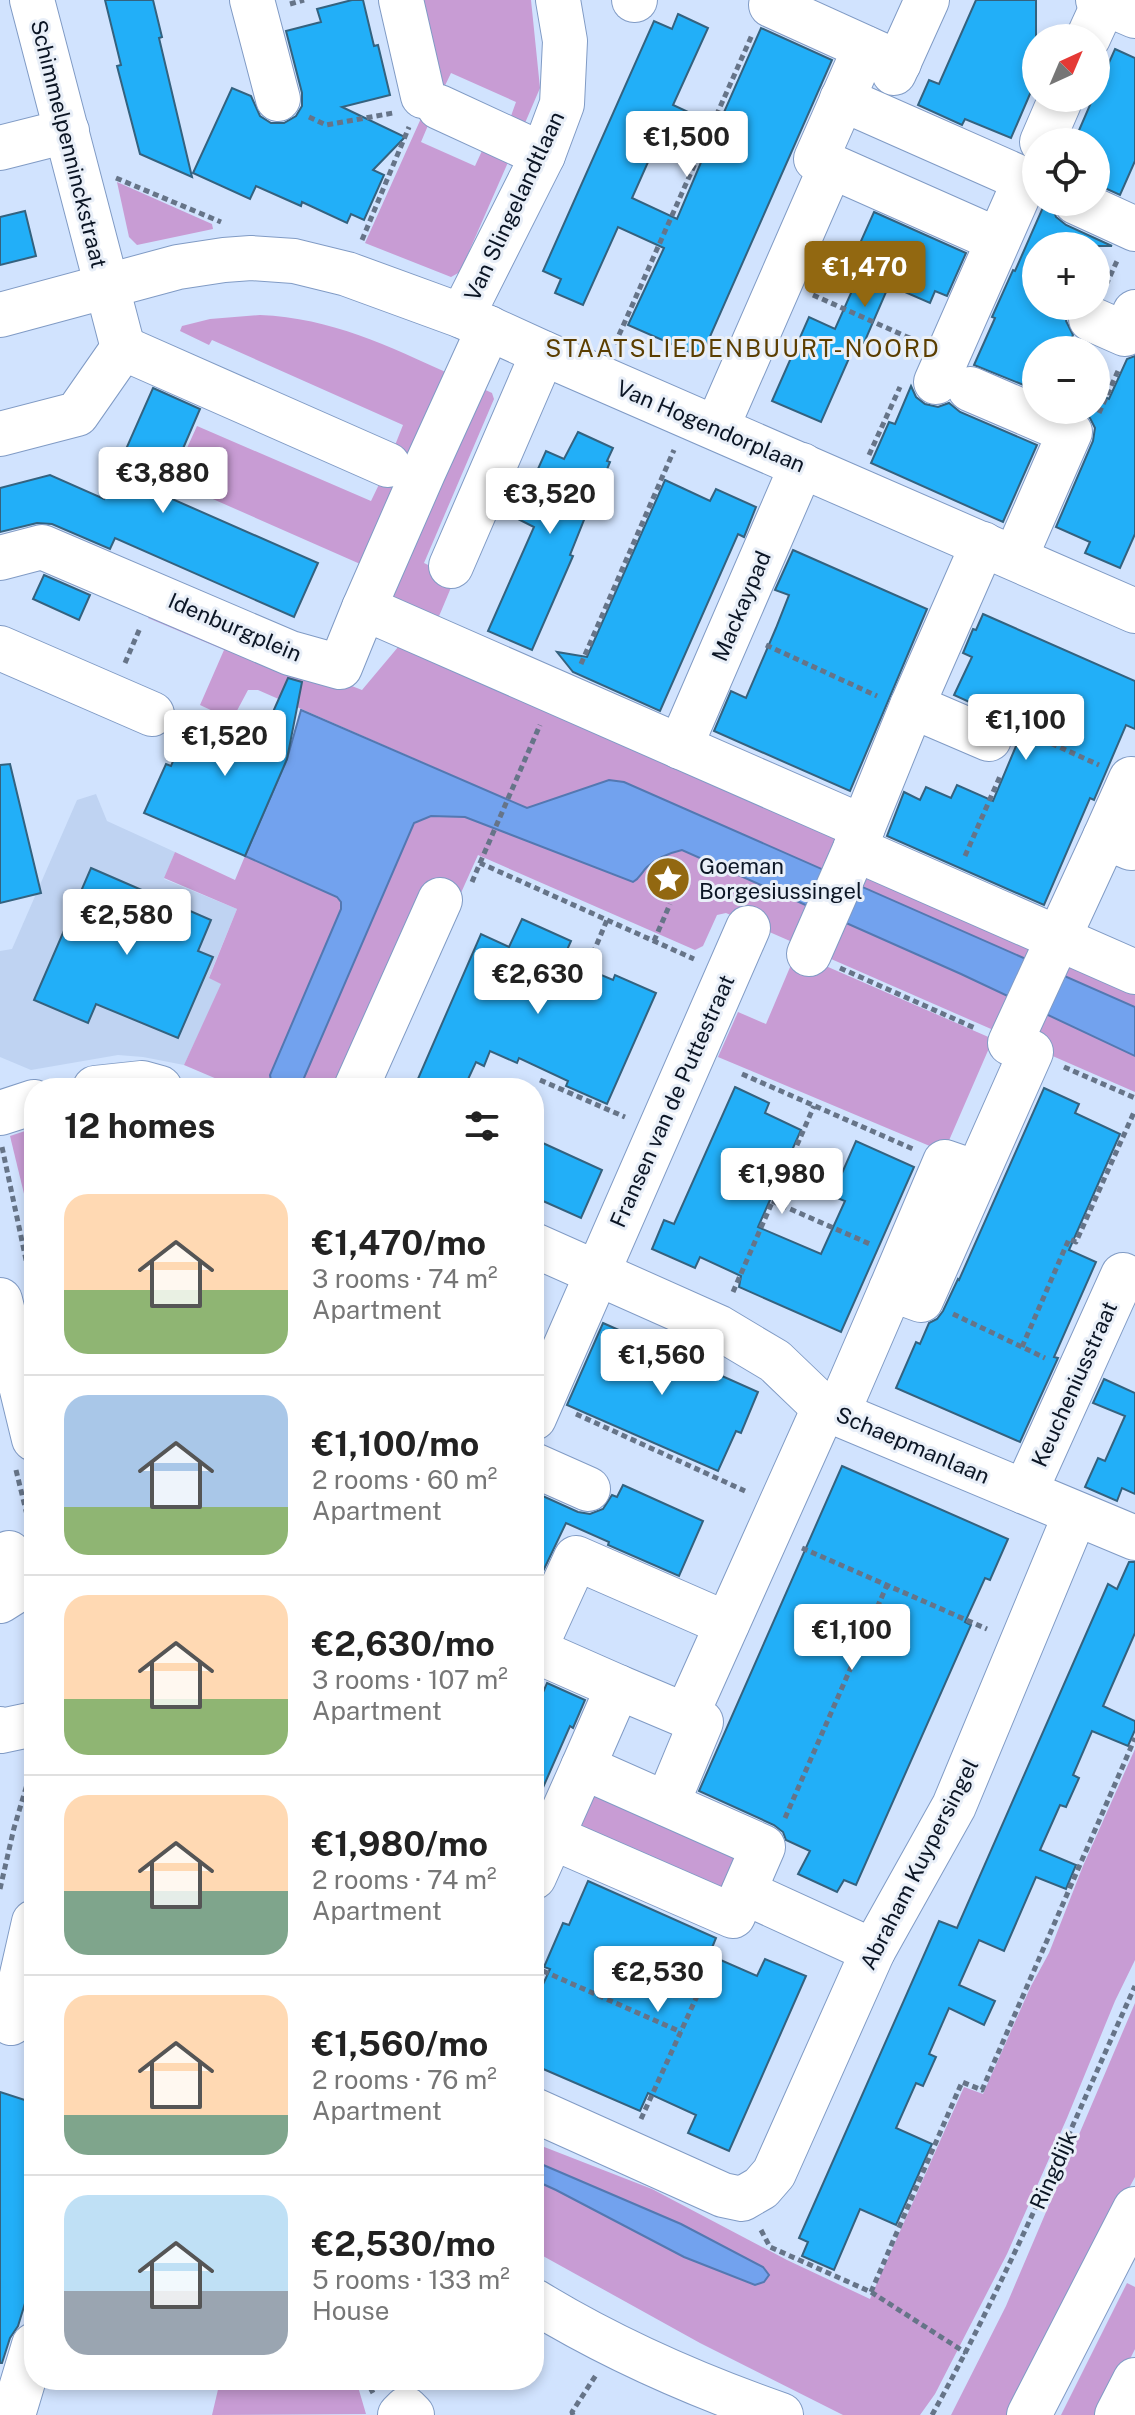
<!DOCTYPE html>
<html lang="en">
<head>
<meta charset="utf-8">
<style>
	:root { --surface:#fff; --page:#f6f6f6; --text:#222; --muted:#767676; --line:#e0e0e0; --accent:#926811 }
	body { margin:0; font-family:"Public Sans",sans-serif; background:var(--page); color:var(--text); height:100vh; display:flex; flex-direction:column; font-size:30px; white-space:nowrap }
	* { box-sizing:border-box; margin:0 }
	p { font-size:26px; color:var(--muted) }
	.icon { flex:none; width:44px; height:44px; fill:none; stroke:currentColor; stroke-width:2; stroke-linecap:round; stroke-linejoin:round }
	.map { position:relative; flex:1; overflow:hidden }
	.drawer { position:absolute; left:24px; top:1078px; width:520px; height:1312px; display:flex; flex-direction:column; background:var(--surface); border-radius:32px; box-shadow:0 4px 12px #0003 }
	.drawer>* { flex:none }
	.needle { width:52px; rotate:44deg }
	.controls { position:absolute; left:1022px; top:24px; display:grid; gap:16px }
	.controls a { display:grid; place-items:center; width:88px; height:88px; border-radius:50%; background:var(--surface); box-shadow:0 4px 12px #0003; font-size:40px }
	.price { position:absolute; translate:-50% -68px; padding:0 18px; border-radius:8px; background:#fff; color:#222; font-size:26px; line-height:52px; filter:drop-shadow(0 2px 4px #0008) }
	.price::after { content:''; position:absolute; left:50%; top:48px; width:24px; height:18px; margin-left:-12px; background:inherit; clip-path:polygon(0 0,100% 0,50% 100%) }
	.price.selected { background:var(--accent); color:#fff }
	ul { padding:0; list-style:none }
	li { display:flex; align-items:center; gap:24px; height:200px; padding:0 40px }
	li+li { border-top:2px solid var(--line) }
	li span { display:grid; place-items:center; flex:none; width:224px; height:160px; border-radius:24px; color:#555 }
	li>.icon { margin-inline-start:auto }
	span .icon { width:96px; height:96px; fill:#fffc; stroke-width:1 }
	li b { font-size:34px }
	h2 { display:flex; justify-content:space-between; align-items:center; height:96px; padding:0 40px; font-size:34px }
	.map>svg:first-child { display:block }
	.built { fill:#bfd3f2 }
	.green { fill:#c89cd4 }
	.water { fill:#72a2ee; stroke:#5378b1; stroke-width:2 }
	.building { fill:#22aff8; stroke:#34627f; stroke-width:2; fill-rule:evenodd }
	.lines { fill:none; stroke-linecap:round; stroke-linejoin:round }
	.minor-casing { stroke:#809bc5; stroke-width:46 }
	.major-casing { stroke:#809bc5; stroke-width:46 }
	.path { stroke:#667488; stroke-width:5; stroke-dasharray:6 4; stroke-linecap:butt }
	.minor { stroke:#fff; stroke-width:44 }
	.major { stroke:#fff; stroke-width:44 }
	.labels { text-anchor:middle; stroke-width:6; stroke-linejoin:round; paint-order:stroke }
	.street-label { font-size:22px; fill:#0b1524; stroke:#e9eff8 }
	.poi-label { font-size:22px; fill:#0b1524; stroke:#e9eff8; text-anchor:start }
	.neighbourhood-label { font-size:24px; letter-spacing:2px; fill:#5b3e01; stroke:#e9eff8 }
</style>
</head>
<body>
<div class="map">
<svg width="1135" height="2415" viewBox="0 0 1135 2415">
	<rect width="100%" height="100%" fill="#d1e3fe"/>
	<polygon class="built" points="96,794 107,821 175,852 164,879 237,909 209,977 222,984 184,1065 143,1057 118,1055 31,1070 0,1057 0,951 12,949 77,800"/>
	<g class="green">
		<polygon points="413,0 531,0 540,88 525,123 511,116 516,102 451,73 440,96"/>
		<polygon points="437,104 421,142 475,166 487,140 513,151 460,272 451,277 365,243 427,105"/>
		<polygon points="117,182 212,224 213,229 137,245 129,237"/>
		<path d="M260 315C332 318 388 346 452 375L418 466 386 468 403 425 212 340 209 345 180 331 182 326 210 319Z"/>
		<polygon points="475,385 492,393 494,399 424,563 455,578 437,621 381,606"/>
		<polygon points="197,426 371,501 384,474 415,472 367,567 172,481"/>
		<polygon points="152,608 362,690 409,634 1135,978 1135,1007 624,782 527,808 258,690 248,690 232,720 200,705 224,650 148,618"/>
		<path d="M431 816 465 817 638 879C649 863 663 854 682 850L961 974 1135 1056V1092L726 913 717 915 703 946 695 950 478 855 456 904 420 890 334 1088H297L304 1078 414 822Z"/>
		<polygon points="175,852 235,880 245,856 337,897 341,902 341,909 271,1081 288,1088 238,1088 184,1065 221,984 209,978 237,909 164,878"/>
		<polygon points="796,953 993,1039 944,1152 718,1057 738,1012 766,1024"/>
		<polygon points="34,1128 34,1235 10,1136"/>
		<polygon points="1135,1749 1135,1960 1115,2001 1067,2118 1007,2254 935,2394 920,2415 843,2415 700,2343 534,2251 534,2180 769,2275 763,2267 681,2224 534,2161 534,2143 652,2189 787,2260 870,2299 964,2087 983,2094 1031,1986 1049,1953 1083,1866"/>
		<polygon points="584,1783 749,1855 731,1899 564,1830"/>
		<polygon points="1135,2003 1135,2177 1007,2415 951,2415 1006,2306"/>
		<polygon points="1127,2283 1135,2287 1135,2349 1102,2415 1061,2415"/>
		<polygon points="217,2380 356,2380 366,2414 212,2415 220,2381"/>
	</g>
	<g class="water">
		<path d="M301 710 527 808 609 780 624 782 1135 1007V1056L961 974 682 850C669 853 657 858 647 867 641 873 640 878 633 882L465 817 431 816 414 823 304 1078 297 1088H288L271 1081 270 1075 341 909V902L337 897 245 856 287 759Z"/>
		<polygon points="534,2161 681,2224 763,2267 769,2275 764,2282 755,2285 684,2257 556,2190 534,2180"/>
	</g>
	<g class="building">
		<polygon points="105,0 153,0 162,37 159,38 192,177 140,154 117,66 121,65"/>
		<polygon points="352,0 363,0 374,46 378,45 390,95 342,107 405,137 373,170 384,175 364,220 351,214 347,223 302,202 301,206 256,186 250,199 193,173 232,88 251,96 260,116 271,123 284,123 296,116 302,106 302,93 286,31 321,22 317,9"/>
		<polygon points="976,0 1036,0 1036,80 1011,138 965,119 962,125 918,105 929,80 939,84"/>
		<path d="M678 14 708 28 673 105 718 126 761 28 832 60 701 357 628 325 664 248 618 227 583 305 555 293 561 279 543 271 654 21 672 29ZM660 135 705 153 677 219 632 198Z"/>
		<polygon points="1115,49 1135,58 1135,161 1120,195 1096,184 1096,142 1077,135 1093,98 1096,98 1096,92"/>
		<polygon points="1044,205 1053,209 1056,217 1066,225 1112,246 1098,246 1096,252 1096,246 1036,246 1036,306 1070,306 1066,321 1073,335 1066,350 1036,350 1036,390 974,365 995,318 992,317 1013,270 1015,271"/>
		<polygon points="25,211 36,256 0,265 0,217"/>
		<polygon points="874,212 966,253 947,296 935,291 930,303 889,285 864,343 857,340 821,422 772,401 809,317 835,329 860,273 849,268"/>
		<polygon points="1135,356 1135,534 1120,568 1085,553 1090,542 1056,527 1093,441 1095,428 1090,418 1081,410 1096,410 1096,393 1109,399 1127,359"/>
		<polygon points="911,386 916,397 925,404 938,407 949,403 960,412 1037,445 1003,522 871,463 889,422 895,424"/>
		<polygon points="153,388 200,409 163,495 318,563 294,617 115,538 110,549 52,524 37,523 0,532 0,488 50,475 104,499"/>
		<polygon points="578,432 613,448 607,461 610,462 590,511 588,510 570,555 573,556 532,650 488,631 534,527 516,518 546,451 564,459"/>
		<polygon points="665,480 710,501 716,489 756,507 744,537 738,534 660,711 573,672 557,652 587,657"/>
		<polygon points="793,550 927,609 850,791 714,731 731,691 746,698 776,628 789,595 775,590"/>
		<polygon points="44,575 90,595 79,620 33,599"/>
		<polygon points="983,614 1135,681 1135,729 1126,725 1094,800 1090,798 1044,905 887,836 904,792 920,800 926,787 951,798 957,785 993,801 1024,727 954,695 972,657 963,653 973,629 976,630"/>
		<polygon points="288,678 302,682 287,759 245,856 144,813 166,764 171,766 192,717 258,746"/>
		<polygon points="10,764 41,893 0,903 0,765"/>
		<polygon points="91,868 211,920 198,951 213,957 178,1038 96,1004 88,1023 34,1000"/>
		<polygon points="522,919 571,941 563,959 613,980 615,975 656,993 607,1104 566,1086 568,1081 519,1058 517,1063 490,1051 484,1066 476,1062 464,1088 414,1088 481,934 509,947"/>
		<polygon points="735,1087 769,1103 765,1113 801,1130 758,1227 821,1254 845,1201 832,1196 856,1141 914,1167 841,1332 739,1287 741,1276 700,1257 695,1268 652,1249 664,1220 674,1224"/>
		<polygon points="1044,1088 1079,1104 1075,1113 1120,1134 1069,1250 1096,1262 1054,1357 1058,1358 1020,1442 896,1388 916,1342 920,1344 929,1323 937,1319 943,1311 958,1279 959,1280"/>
		<polygon points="534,1139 602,1170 581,1218 534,1197"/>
		<polygon points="603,1323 758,1392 741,1433 736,1431 718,1471 567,1405"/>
		<polygon points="1104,1379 1135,1393 1135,1494 1122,1488 1117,1501 1085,1487 1098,1458 1105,1461 1125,1416 1093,1403"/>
		<polygon points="842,1466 1008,1539 990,1580 985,1578 965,1622 971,1625 856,1885 844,1880 837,1892 798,1874 810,1851 786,1840 783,1832 774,1825 699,1791"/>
		<polygon points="623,1485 703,1521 679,1576 608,1545 609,1542 566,1523 534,1590 534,1492 578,1512 590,1514 603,1509 612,1495 617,1497"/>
		<polygon points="1129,1562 1135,1562 1135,1633 1103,1706 1135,1721 1135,1730 1128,1746 1092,1731 1073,1775 1079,1778 1066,1807 1060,1805 1040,1850 1076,1865 1066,1889 1036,1877 1004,1951 979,1940 959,1985 995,2001 984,2025 949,2008 929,2054 936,2057 923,2086 916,2083 896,2128 932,2144 896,2225 860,2209 834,2270 802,2256 808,2242 799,2238 939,1921 957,1928 1108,1584 1117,1589"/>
		<polygon points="547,1683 585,1700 573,1728 570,1726 534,1808 534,1713"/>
		<polygon points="588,1881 716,1938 709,1955 757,1976 765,1959 806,1976 729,2151 688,2133 696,2115 648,2093 640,2111 534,2065 534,2004 550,1969 544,1967 563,1923 569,1925"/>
		<polygon points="0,2092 34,2103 34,2274 18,2326 10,2338 2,2363 0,2363"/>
	</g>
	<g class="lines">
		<g class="minor-casing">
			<g id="minor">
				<polyline points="32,0 123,348"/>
				<polyline points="252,0 278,99"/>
				<polyline points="401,0 423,96"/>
				<polyline points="634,0 635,0"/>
				<polyline points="773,0 771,5 899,63"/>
				<polyline points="1098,0 1135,16"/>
				<polyline points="1088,38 1104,3"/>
				<polyline points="894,73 927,0"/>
				<polyline points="842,99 1025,180 936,382"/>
				<polyline points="439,107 543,155"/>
				<polyline points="1042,142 1061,98"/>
				<polyline points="0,148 67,131"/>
				<polyline points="831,166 998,240"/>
				<polyline points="1076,202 1135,229"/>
				<polyline points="0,315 178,267 224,260 251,258 294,261 347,274 462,316 543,353 1135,611"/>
				<polyline points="462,316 543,155 562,104 565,41 558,0"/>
				<polyline points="1091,319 1125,334 1135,312"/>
				<polyline points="123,348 388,465"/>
				<polyline points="970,389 1070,432 1015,558"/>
				<polyline points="717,427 831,166 816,159 865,48"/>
				<polyline points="0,434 77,414 123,348"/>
				<polyline points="983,544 912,706 989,739"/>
				<polyline points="0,558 42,547 290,653 340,667 364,608 863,827 855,849 1135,972"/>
				<polyline points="451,566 543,353"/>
				<polyline points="364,608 423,473 489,328"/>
				<polyline points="0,648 152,714"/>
				<polyline points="680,747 802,465"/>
				<polyline points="863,827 912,706"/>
				<polyline points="1105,837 1131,779"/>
				<polyline points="809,954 855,849"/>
				<polyline points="1010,1043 1105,837 1131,848 1135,838"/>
				<polyline points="95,1088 142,1083 160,1088"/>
				<polyline points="356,1088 440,900"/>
				<polyline points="0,1113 34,1102"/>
				<polyline points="534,1245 718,1327 775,1361 824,1408 1135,1538"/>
				<polyline points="891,1289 945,1162 977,1173"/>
				<polyline points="0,1300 34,1439"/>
				<polyline points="837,1414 891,1289 921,1300 1031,1052"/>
				<polyline points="534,1418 748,928"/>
				<polyline points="534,1465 588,1489"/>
				<polyline points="1025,1492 1123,1275"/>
				<polyline points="0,1601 27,1584 9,1553"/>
				<polyline points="534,1650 576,1558 727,1624"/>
				<polyline points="534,1650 618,1687"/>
				<polyline points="686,1716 824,1408"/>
				<polyline points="0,1729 1,1731 34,1724"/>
				<polyline points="583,1767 618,1687 701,1722 667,1804"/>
				<polyline points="534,1877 583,1767 763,1847 733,1916 552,1837"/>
				<polyline points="744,1892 873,1951"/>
				<polyline points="11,2023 34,1922"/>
				<polyline points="534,2110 723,2195 742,2199 761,2188 774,2173 873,1951 954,1806 1075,1515"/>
				<path d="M534 2301C611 2348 695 2385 781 2415"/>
				<polyline points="13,2415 34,2345"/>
				<polyline points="400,2415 406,2409 412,2415"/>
				<polyline points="1117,2415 1135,2380"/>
			</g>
		</g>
		<g class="major-casing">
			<polyline id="major" points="1029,2415 1135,2209"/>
		</g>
		<g class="path">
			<polyline points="290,4 304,0"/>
			<polyline points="309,117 326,125 393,113"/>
			<polyline points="116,178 221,222"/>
			<polyline points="362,240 409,127"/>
			<polyline points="1106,285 1117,261"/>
			<polyline points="813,295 914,340"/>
			<polyline points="615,344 752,35"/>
			<polyline points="1096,390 1107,395"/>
			<polyline points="1099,413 1118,371"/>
			<polyline points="869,455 900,387"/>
			<polyline points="766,645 877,696"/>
			<polyline points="125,663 140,628"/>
			<polyline points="581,664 674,450"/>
			<polyline points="1024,731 1099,765"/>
			<polyline points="965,856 1001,774"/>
			<polyline points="480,863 540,725"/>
			<polyline points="472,882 480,863 694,959"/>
			<polyline points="654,941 670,904"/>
			<polyline points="589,963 607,920"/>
			<polyline points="840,968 977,1029"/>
			<polyline points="1064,1067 1135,1098"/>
			<polyline points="742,1074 913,1149"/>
			<polyline points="540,1080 625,1117"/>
			<polyline points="2,1147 29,1274"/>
			<polyline points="772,1201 870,1244"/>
			<polyline points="733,1292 814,1106"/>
			<polyline points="953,1314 1045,1358"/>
			<polyline points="1022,1347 1069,1239 1076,1242 1135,1110"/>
			<polyline points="576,1414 745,1491"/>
			<polyline points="16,1470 29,1523"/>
			<polyline points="802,1548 987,1629"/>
			<polyline points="785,1818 887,1585"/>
			<polyline points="0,1889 14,1828 34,1761"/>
			<polyline points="534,1967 681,2032"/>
			<polyline points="641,2119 718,1950"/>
			<polyline points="761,2230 770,2247 871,2292 966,2353"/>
			<polyline points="871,2292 962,2082 982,2090 1135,1738"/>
			<polyline points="366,2380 373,2393"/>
			<polyline points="573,2415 572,2412 596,2375"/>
			<path d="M932 2415C1009 2276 1070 2130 1135 1986"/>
		</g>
		<use href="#minor" class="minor"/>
		<use href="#major" class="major"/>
	</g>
	<defs>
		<g id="sight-disc" transform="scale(2.3)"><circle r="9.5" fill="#926811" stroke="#e9eff8"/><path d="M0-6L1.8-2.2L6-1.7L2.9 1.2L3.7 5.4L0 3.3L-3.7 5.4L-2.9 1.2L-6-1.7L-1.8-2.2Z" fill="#fff"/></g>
	</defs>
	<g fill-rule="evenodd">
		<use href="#sight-disc" x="668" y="879"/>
	</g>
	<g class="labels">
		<g class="street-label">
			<text transform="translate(69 144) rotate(76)" y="8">Schimmelpenninckstraat</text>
			<text transform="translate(514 206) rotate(-65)" y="8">Van Slingelandtlaan</text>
			<text transform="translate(711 426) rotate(23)" y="8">Van Hogendorplaan</text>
			<text transform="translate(741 606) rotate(-67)" y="8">Mackaypad</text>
			<text transform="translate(235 627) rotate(23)" y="8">Idenburgplein</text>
			<text transform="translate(672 1101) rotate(-66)" y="8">Fransen van de Puttestraat</text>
			<text transform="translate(1074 1384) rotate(-66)" y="8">Keucheniusstraat</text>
			<text transform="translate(913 1445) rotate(23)" y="8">Schaepmanlaan</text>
			<text transform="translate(919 1864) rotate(-63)" y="8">Abraham Kuypersingel</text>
			<text transform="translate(1053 2170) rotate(-66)" y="8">Ringdijk</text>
		</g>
		<g class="poi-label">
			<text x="699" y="874">Goeman<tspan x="699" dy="25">Borgesiussingel</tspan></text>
		</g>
		<g class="neighbourhood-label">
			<text x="743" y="357">STAATSLIEDENBUURT-NOORD</text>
		</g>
	</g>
</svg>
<div class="controls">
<a><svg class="needle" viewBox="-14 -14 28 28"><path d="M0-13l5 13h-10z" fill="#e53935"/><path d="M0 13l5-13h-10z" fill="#767676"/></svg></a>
<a><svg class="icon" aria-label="locate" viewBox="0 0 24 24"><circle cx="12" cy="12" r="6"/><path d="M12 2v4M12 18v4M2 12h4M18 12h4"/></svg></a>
<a>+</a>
<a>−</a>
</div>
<b class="price" style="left:687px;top:179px">€1,500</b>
<b class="price selected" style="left:865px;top:309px">€1,470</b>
<b class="price" style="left:163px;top:515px">€3,880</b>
<b class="price" style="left:550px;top:536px">€3,520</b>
<b class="price" style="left:1026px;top:762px">€1,100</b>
<b class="price" style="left:225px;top:778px">€1,520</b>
<b class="price" style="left:127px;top:957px">€2,580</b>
<b class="price" style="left:538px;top:1016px">€2,630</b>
<b class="price" style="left:782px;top:1216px">€1,980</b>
<b class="price" style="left:662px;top:1397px">€1,560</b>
<b class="price" style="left:852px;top:1672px">€1,100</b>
<b class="price" style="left:658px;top:2014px">€2,530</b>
<section class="drawer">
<h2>12 homes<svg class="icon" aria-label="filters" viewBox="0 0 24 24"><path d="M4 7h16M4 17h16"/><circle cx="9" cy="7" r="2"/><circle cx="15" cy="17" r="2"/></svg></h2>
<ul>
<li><span style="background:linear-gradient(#ffd9b3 60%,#8fb573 0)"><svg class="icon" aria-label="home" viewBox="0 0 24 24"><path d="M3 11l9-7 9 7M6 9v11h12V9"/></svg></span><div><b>€1,470/mo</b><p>3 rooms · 74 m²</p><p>Apartment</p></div></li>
<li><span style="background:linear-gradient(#a9c7e8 70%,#8fb573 0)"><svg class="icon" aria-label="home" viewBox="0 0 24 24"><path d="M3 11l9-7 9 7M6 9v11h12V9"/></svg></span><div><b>€1,100/mo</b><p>2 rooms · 60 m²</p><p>Apartment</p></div></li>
<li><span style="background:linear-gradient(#ffd9b3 65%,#8fb573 0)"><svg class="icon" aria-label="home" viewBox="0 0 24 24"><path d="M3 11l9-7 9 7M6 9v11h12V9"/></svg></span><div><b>€2,630/mo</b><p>3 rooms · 107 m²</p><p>Apartment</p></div></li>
<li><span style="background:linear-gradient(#ffd9b3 60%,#7fa58c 0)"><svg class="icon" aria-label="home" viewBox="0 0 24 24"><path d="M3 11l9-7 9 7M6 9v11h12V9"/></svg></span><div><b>€1,980/mo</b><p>2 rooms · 74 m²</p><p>Apartment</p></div></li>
<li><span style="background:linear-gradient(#ffd9b3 75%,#7fa58c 0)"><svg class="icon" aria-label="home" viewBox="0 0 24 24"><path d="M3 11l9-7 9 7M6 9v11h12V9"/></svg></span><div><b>€1,560/mo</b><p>2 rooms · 76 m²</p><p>Apartment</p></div></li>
<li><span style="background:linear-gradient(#bfe0f5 60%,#9aa5b1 0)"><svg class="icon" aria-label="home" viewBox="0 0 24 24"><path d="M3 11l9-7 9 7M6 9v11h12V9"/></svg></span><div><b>€2,530/mo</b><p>5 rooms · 133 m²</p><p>House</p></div></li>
</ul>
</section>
</div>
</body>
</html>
